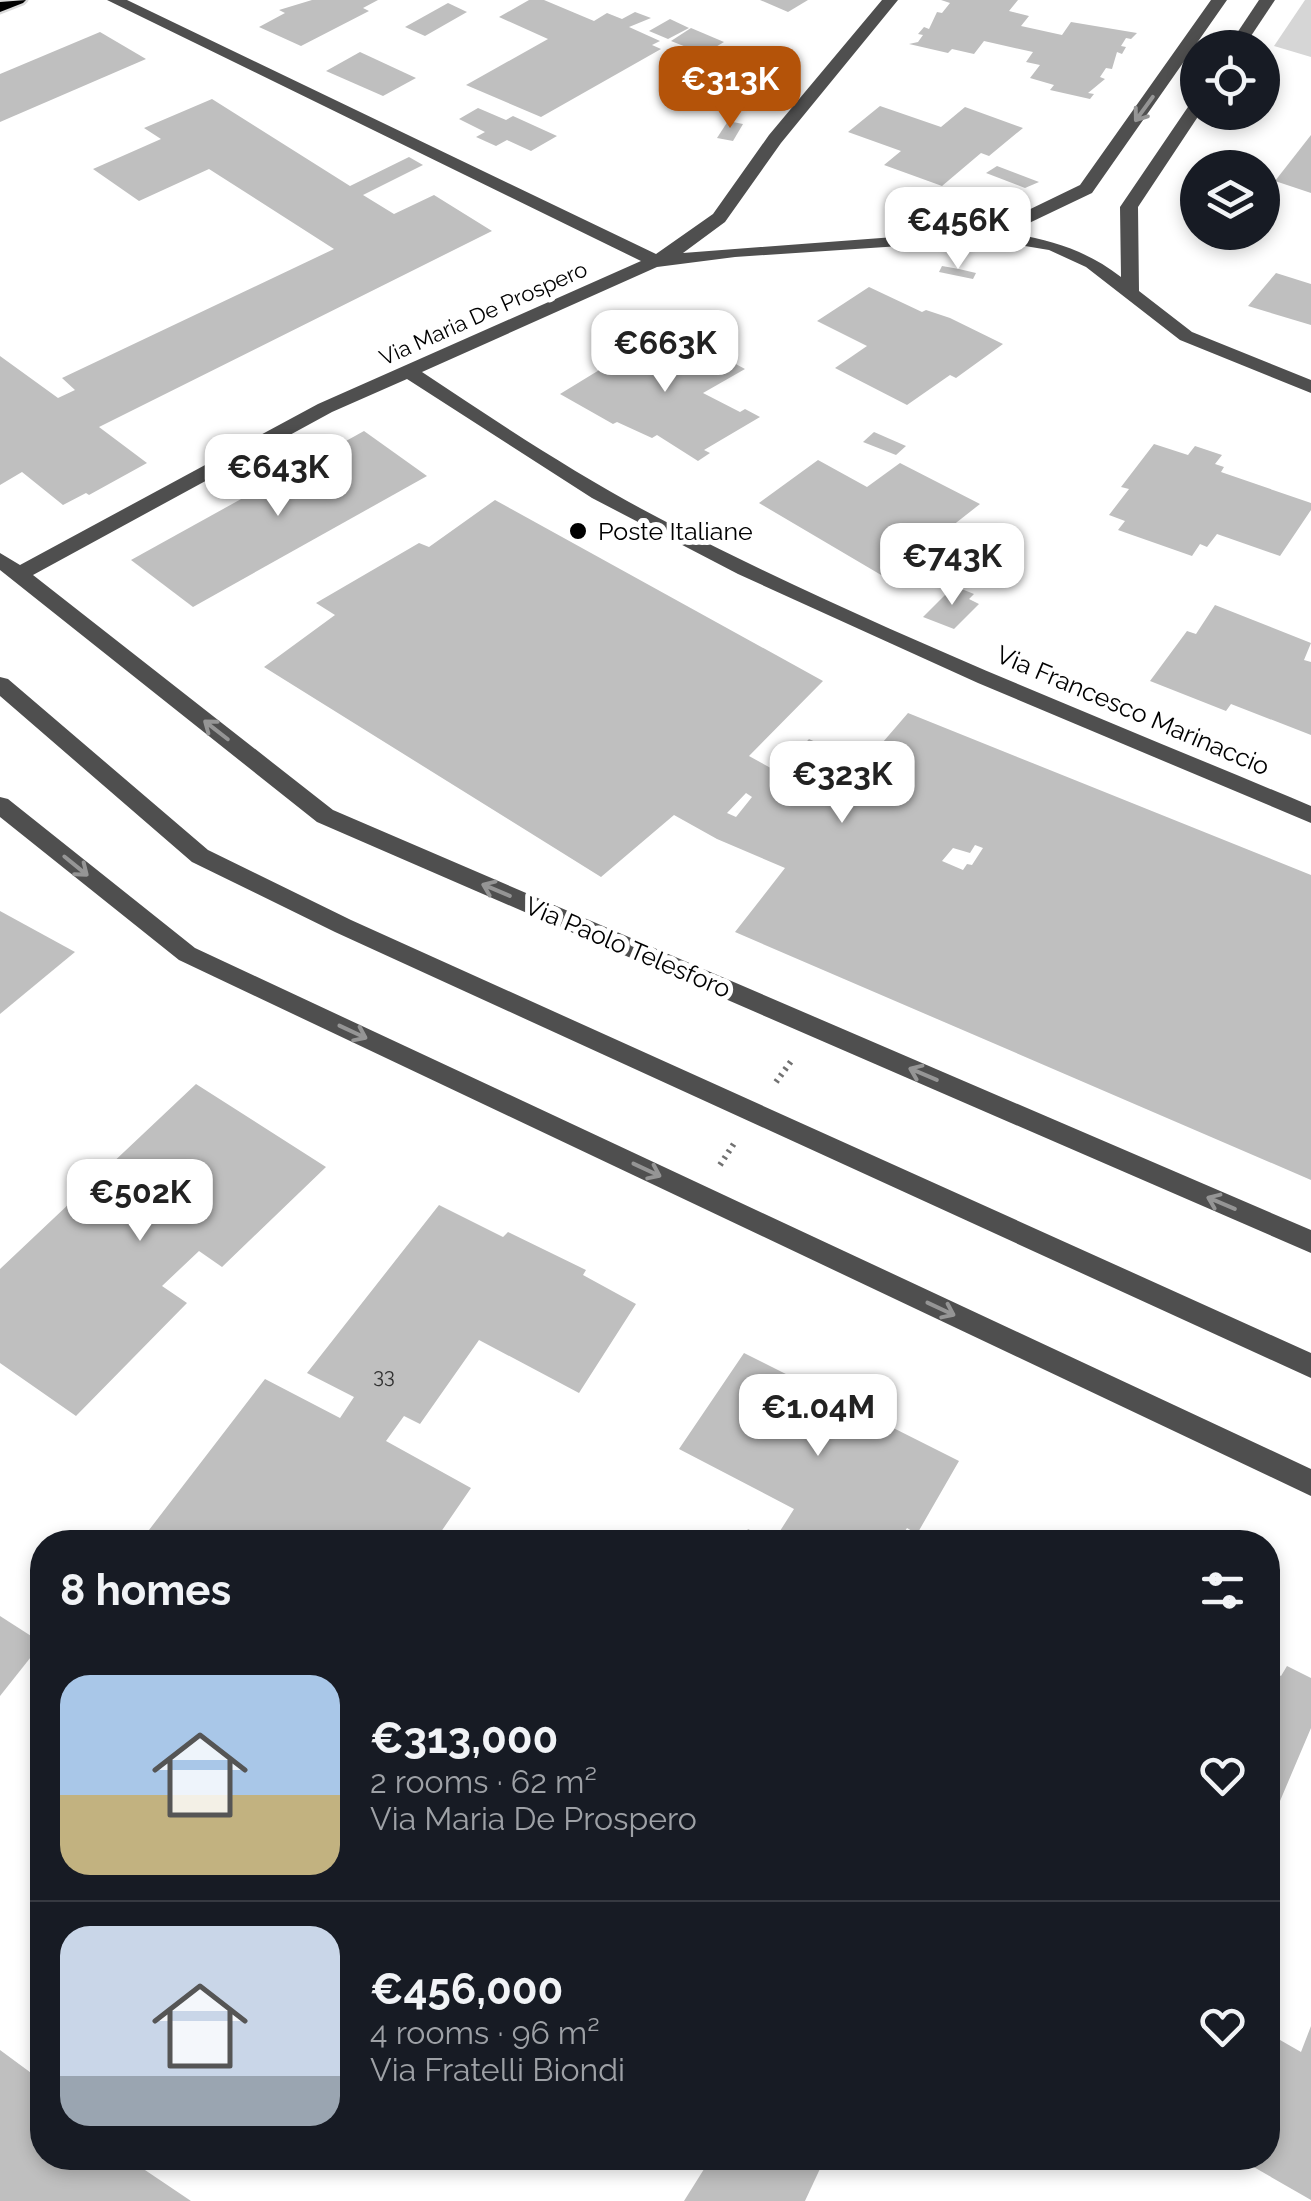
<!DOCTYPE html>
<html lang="en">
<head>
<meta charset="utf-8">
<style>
	:root { --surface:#171b24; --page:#20242c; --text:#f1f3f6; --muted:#9ea1a6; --line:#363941; --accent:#b45309 }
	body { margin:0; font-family:Raleway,sans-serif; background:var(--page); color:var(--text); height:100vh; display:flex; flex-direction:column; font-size:38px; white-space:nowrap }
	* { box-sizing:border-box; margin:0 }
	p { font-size:32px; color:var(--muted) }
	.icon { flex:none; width:55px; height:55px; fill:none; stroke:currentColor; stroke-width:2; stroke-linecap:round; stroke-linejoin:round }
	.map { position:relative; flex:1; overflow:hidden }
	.drawer { position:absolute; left:30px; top:1530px; width:1250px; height:640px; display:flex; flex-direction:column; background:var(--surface); border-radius:40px; box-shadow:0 5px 15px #0003 }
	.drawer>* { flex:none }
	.controls { position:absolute; left:1180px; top:30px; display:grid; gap:20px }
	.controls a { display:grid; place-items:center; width:100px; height:100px; border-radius:50%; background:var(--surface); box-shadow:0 5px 15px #0003; font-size:50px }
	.price { position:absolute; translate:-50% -85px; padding:0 22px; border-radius:20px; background:#fff; color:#222; font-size:32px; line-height:65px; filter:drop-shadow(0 2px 5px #0008) }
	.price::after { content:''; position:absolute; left:50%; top:60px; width:30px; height:22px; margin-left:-15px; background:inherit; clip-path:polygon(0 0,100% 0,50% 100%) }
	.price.active { background:var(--accent); color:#fff }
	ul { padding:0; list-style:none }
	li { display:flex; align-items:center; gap:30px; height:250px; padding:0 30px }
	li+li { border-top:2px solid var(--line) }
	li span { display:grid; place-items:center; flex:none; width:280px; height:200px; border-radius:30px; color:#555 }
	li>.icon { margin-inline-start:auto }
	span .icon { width:120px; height:120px; fill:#fffc; stroke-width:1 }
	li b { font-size:42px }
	h2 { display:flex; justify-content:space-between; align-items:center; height:120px; padding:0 30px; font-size:42px }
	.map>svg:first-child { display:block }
	.green { fill:#d6d6d6 }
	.building { fill:#bfbfbf; fill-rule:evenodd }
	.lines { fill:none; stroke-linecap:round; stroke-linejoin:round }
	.major-casing { stroke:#dbdbdb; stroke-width:5 }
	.path { stroke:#717171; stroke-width:6; stroke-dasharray:2.5 5; stroke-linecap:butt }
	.minor { fill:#4f4f4f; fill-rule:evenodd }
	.major { fill:#000; fill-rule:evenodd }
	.oneway { stroke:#959595 }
	.poi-dot { fill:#000; stroke:#fff; stroke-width:4 }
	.labels { text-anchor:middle; stroke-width:10; stroke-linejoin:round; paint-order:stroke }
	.number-label { font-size:20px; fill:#303030 }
	.far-street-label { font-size:22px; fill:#000; stroke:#fff }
	.poi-label { font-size:25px; fill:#000; stroke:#fff; text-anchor:start }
	.street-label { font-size:25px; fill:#000; stroke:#fff }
</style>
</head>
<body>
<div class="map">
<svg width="1311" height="2201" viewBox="0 0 1311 2201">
	<rect width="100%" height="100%" fill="#fff"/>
	<polygon class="green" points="1305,0 1311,0 1311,57 1274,46"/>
	<g class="building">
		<polygon points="312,0 378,0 363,8 369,11 301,46 259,27 285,13 279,10"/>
		<polygon points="529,0 544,0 594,21 607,13 622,19 635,12 651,18 629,27 660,41 652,45 661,49 541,117 466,85 548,39 499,17"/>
		<polygon points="760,0 808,0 788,12"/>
		<polygon points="941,0 1018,0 1009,11 1029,16 1021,26 1062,35 1071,22 1137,33 1131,39 1126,38 1121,46 1126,47 1122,54 1117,52 1112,69 1106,68 1100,77 1105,79 1088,93 1094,94 1090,99 1050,90 1054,85 1030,78 1040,65 1026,62 1033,52 984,41 974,54 952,49 948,53 909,44 918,42 923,35 918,34 924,27 929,29 937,12 942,13 950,3"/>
		<polygon points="448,3 467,12 425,36 405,27"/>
		<polygon points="670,19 689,28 668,39 649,31"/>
		<polygon points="691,28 724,42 704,54 671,41"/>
		<polygon points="100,32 146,59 0,122 0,74"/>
		<polygon points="360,52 416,78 383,96 326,71"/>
		<polygon points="212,99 350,186 409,157 423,165 363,195 394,214 434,195 492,231 99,427 147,463 89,495 86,493 63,505 22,472 0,485 0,356 58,398 75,390 62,378 334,249 209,169 139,201 93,169 161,139 144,128"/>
		<polygon points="880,106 941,127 965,107 1023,128 989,156 981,153 942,186 884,165 901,151 848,132"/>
		<polygon points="478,108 506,120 513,116 557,136 531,151 507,140 496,146 476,137 485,132 459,119"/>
		<polygon points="728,121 743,124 733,141 717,138"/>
		<polygon points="1311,135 1311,193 1275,181"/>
		<polygon points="997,166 1039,182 1025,188 986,173"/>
		<polygon points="942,266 959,269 976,273 973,279 939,272"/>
		<polygon points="1276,273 1311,284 1311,325 1248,306"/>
		<polygon points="869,287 922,312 926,310 950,318 1003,344 956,378 950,375 907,405 835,368 867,346 817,321"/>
		<polygon points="671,331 727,364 732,362 745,369 703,393 740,412 745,409 760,417 704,450 710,453 698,461 657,435 652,438 617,422 613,424 560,394 614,361 627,364 631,361 627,359"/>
		<polygon points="364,431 427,476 193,607 131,560"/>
		<polygon points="874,432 906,446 896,455 863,442"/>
		<polygon points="1154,444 1188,455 1195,446 1222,455 1215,464 1224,467 1221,472 1311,503 1311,510 1280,556 1217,534 1207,547 1200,544 1192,556 1118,530 1125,521 1109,515 1129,489 1121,487"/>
		<polygon points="818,460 867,487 900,463 980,504 938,537 946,541 893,582 759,503"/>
		<path d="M495 500 823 681 749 756 778 772 809 739 864 764 908 713 1311 875V1180L735 932 785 868 717 839 674 815 601 877 264 667 335 615 316 603 419 543 429 547ZM795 772 816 781 808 794 822 799 819 803 793 794 795 790 785 786ZM746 793 752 797 736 817 727 813ZM975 845 983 848 972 865 967 864 963 870 942 861 953 848 970 853Z"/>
		<polygon points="954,586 974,594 969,599 979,604 954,629 923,617"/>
		<polygon points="1215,605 1311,643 1304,660 1311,662 1311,735 1231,704 1226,711 1150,681 1187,631 1196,634"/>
		<polygon points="0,911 75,952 0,1014"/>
		<polygon points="196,1084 326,1167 222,1267 199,1251 162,1286 187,1303 76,1416 0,1363 0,1269"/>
		<polygon points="439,1205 503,1237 508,1232 586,1270 583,1275 636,1304 579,1393 479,1340 420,1424 404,1416 386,1441 471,1488 434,1542 169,1542 149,1530 265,1379 340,1418 354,1397 307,1373"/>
		<polygon points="744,1353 959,1461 917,1534 907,1528 898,1542 773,1542 794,1509 679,1449"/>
		<polygon points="748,1529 773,1542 740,1542"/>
		<polygon points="0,1616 42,1643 0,1696"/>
		<polygon points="1287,1666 1311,1678 1311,1728 1280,1801 1268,1795 1268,1669 1281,1676"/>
		<polygon points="1311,2026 1311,2200 1238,2158 1268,2158 1268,2033 1301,2052"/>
		<polygon points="0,2050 42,2081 42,2158 149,2158 142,2168 191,2201 0,2201"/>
		<polygon points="711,2158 825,2158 805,2201 684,2201"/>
	</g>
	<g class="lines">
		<g class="major-casing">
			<polygon id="major" points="26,0 23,3 0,12 0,2"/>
		</g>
		<g class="path">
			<polyline points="776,1082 792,1060"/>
			<polyline points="720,1165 735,1142"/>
		</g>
		<g class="minor">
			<path d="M107 0H127L656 254 713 214 769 135 882 0H898L781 143 725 222 683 253 987 230 1080 185 1211 0H1227L1092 193 1008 233C1051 240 1086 250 1121 277L1120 207 1192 101 1198 99 1201 112 1138 207 1139 291 1192 332 1311 380V393L1180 340 1086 267 1049 250 990 240 735 257 657 267 422 372C503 426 586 481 674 526 880 632 1097 716 1311 806V823L978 683 738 574 592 498 407 379 332 412 33 575 333 810 1311 1230V1253L317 822 0 570V553L20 565 318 404 641 261Z"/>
			<polygon points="1259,0 1275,0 1243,48 1227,48"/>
			<polygon points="0,677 8,679 208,850 351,920 1311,1353 1311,1378 335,932 192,862 0,696"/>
			<polygon points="0,797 8,799 195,948 1311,1469 1311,1496 179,960 0,817"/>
		</g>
		<use href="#major" class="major"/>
	</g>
	<defs><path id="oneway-shaft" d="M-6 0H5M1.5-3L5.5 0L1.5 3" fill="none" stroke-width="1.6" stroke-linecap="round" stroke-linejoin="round" transform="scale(2.5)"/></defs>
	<g class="oneway">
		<use href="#oneway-shaft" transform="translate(1144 109) rotate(126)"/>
		<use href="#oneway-shaft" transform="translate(216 730) rotate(-142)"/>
		<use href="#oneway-shaft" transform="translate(76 866) rotate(39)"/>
		<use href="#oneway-shaft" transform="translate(496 890) rotate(-157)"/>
		<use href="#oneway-shaft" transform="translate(353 1032) rotate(25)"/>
		<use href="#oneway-shaft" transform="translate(923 1074) rotate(-157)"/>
		<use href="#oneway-shaft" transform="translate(647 1170) rotate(25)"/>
		<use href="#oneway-shaft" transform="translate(1221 1203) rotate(-157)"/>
		<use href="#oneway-shaft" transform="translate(941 1309) rotate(25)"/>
	</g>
	<circle class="poi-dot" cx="578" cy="531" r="10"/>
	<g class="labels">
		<g class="number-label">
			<text x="384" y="1383">33</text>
		</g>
		<g class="far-street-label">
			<text transform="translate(483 313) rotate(-24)" y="8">Via Maria De Prospero</text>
		</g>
		<g class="poi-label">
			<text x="598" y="540">Poste Italiane</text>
		</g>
		<g class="street-label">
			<text transform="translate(1133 710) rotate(23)" y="9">Via Francesco Marinaccio</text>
			<text transform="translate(628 947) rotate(23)" y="9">Via Paolo Telesforo</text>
		</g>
	</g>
</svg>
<div class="controls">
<a><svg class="icon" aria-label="locate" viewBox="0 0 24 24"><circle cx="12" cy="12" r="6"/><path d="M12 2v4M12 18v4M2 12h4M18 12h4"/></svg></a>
<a><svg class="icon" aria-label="layers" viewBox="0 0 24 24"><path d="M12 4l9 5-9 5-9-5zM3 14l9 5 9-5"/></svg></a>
</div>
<b class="price active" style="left:730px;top:131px">€313K</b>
<b class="price" style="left:958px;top:272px">€456K</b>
<b class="price" style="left:665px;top:395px">€663K</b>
<b class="price" style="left:278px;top:519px">€643K</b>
<b class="price" style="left:952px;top:608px">€743K</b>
<b class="price" style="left:842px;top:826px">€323K</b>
<b class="price" style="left:140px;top:1244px">€502K</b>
<b class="price" style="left:818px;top:1459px">€1.04M</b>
<section class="drawer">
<h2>8 homes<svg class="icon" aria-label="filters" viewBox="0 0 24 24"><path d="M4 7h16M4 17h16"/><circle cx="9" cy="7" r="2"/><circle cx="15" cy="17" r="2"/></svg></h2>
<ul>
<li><span style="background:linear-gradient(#a9c7e8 60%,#c2b280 0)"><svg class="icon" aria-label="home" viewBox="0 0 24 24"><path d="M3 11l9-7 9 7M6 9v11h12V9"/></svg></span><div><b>€313,000</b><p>2 rooms · 62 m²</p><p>Via Maria De Prospero</p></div><svg class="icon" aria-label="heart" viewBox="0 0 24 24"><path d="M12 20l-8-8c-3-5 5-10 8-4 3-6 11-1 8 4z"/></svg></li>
<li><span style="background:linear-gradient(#c9d6e8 75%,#9aa5b1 0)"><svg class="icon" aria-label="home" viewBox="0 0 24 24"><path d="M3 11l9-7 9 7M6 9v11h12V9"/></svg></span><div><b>€456,000</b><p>4 rooms · 96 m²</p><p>Via Fratelli Biondi</p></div><svg class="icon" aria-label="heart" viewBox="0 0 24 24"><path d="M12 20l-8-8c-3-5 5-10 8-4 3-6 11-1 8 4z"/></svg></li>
</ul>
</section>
</div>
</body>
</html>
